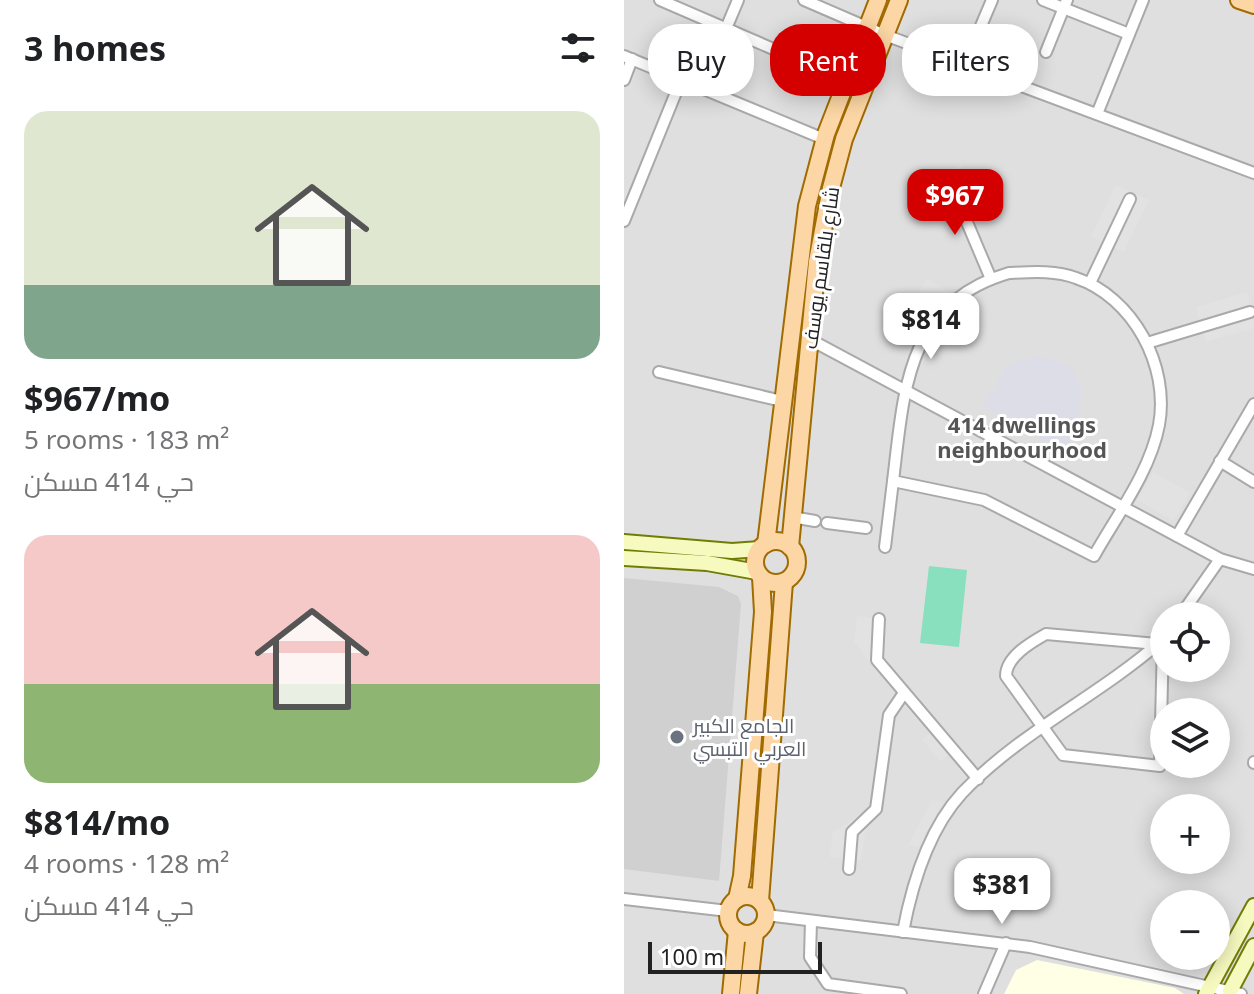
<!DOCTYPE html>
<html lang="en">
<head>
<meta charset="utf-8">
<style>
	:root { --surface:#fff; --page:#f2f2f2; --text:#202124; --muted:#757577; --accent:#d40000 }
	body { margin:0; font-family:"Noto Sans",Cairo,sans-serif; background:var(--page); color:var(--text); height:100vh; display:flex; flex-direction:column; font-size:30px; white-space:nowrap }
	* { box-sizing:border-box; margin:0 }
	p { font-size:26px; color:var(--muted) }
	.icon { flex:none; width:44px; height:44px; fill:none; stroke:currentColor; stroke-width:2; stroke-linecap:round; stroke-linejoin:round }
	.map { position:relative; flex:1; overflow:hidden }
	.drawer { display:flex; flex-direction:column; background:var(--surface); width:624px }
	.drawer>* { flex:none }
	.guide { position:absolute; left:24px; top:24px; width:486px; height:72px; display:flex; gap:16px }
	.tools { position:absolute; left:526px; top:602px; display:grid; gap:16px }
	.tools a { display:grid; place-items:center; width:80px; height:80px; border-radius:50%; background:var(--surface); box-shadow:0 4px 20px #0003; font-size:40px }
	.scale { position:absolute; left:24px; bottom:20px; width:174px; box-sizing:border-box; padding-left:8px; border:4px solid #222; border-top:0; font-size:22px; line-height:28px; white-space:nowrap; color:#222; -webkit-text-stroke:6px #fff; paint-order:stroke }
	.price { position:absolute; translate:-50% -68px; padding:0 18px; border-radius:16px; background:#fff; color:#222; font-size:26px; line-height:52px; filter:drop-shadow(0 2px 4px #0008) }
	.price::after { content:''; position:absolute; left:50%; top:48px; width:24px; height:18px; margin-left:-12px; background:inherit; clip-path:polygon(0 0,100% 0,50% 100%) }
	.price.on { background:var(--accent); color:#fff }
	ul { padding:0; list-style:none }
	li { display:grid; align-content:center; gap:16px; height:424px; padding:0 24px }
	li span { display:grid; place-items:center; height:248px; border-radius:24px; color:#555 }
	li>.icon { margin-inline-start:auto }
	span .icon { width:144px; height:144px; fill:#fffc; stroke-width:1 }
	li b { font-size:34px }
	h2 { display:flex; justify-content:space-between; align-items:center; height:96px; padding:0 24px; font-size:34px }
	.pill { padding:0 28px; border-radius:32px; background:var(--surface); box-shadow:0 4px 20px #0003; font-size:28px; line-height:72px }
	.pill.on { background:var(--accent); color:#fff }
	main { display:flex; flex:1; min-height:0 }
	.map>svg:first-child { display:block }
	.residential { fill:#e0dfdf; fill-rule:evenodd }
	.education { fill:#ffffe5 }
	.religious { fill:#d0d0d0 }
	.pitch { fill:#88e0be }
	.parking { fill:#e2e2e2 }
	.plaza { fill:#dddde8 }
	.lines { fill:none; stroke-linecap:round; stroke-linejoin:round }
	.street-casing { stroke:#a9a9a9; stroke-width:14 }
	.secondary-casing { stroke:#707d05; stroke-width:18 }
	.primary-casing { stroke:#a06b00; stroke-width:20 }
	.street { stroke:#fff; stroke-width:10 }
	.secondary { stroke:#f7fabf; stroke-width:14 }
	.primary { stroke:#fcd6a4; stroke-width:16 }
	.worship-dot { fill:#6b7280; stroke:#fff; stroke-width:3 }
	.labels { text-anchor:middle; stroke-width:6; stroke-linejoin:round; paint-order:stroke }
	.street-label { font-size:20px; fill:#222; stroke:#fff }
	.worship-label { font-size:20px; fill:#5b616d; stroke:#fff; text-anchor:start }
	.neighbourhood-label { font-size:22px; font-weight:bold; fill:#555; stroke:#fff }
</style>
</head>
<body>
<main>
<section class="drawer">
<h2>3 homes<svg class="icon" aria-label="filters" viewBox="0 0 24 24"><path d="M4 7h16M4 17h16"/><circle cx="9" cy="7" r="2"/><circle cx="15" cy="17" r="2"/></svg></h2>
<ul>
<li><span style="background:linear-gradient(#dfe7d0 70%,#7fa58c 0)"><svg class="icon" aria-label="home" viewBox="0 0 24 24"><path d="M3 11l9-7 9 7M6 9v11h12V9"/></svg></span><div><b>$967/mo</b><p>5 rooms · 183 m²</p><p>حي 414 مسكن</p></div></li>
<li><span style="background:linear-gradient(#f6c9c9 60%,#8fb573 0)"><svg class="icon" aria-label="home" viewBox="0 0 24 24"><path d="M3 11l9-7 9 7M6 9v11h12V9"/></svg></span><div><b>$814/mo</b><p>4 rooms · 128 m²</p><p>حي 414 مسكن</p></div></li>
</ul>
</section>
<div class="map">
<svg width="630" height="994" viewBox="0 0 630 994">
	<rect width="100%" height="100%" fill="#f2efe9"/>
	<path class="residential" d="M0 0H630V994H0ZM540 616H592V668H540ZM540 712H592V764H540ZM540 808H592V860H540ZM540 904H592V956H540Z"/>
	<polygon class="education" points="413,960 551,988 560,994 380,994 392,970"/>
	<polygon class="religious" points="0,578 95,587 114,596 117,604 95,881 0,869"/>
	<polygon class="pitch" points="305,566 343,570 335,647 296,643"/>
	<g class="parking">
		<polygon points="337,165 359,220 326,233 304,178"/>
		<polygon points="492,185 525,200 500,252 467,237"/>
		<polygon points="303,278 324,292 290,333 279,325"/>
		<polygon points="623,292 630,328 582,342 572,307"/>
		<polygon points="529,472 566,493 550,521 513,500"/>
		<polygon points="233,616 262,620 258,656 245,661 230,642"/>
		<polygon points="305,733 324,755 317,761 298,739"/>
		<polygon points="308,800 319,802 294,847 284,845"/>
		<polygon points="235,815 242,825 237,861 205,857 209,832"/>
	</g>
	<polygon class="plaza" points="414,356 441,363 451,371 458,388 455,418 439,452 359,407 381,368 392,361"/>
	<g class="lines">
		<g class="street-casing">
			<g id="street">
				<polyline points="36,0 191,67"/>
				<polyline points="180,0 261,35 630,173"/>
				<polyline points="419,0 505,34"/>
				<polyline points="357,26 368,0"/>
				<polyline points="422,52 443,0"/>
				<polyline points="51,55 85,69 114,0"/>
				<polyline points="0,56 200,139"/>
				<polyline points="0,80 8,59"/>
				<polyline points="473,114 519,0"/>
				<polyline points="326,182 367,279"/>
				<polyline points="0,221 57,80"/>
				<path d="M385 273C407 272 431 270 452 278 509 297 546 366 535 425 526 472 493 515 470 556L360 500 269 481C280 391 282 303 385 273Z"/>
				<polyline points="466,283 506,199"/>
				<polyline points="185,339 596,559 630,569"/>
				<polyline points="523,343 626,312"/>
				<polyline points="35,372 158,401"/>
				<polyline points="596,461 630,482"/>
				<polyline points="168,517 191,521"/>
				<polyline points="203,523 242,528"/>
				<polyline points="553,536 630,404"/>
				<polyline points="261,547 269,481"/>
				<polyline points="556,616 596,559"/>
				<polyline points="255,619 253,660 354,779"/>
				<path d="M533 644 422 634C406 643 382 657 382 676L439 755 536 766 539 640"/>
				<polyline points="630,762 630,763"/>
				<polyline points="225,869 228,832 252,809 265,715 280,693"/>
				<polyline points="0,899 104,911"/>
				<polyline points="142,915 406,947 617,994"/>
				<polyline points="187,921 186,957 204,984 277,994"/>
				<path d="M279 932C288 884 304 830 338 793 395 733 474 696 536 642"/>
				<polyline points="360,994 382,943"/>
			</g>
		</g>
		<g class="secondary-casing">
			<g id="secondary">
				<polyline points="0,542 108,551 136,549"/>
				<polyline points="0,558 83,563 133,572"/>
				<polyline points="606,991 630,946"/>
				<polyline points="582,994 630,906"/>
			</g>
		</g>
		<g class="primary-casing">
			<g id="primary">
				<polyline points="615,0 630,5"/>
				<circle cx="152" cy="562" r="21"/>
				<polyline points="142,544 183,206 202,134 254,0"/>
				<polyline points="166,547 193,262 207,188 220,139 275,0"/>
				<circle cx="123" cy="915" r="19"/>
				<polyline points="113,899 118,876 139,612 137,577"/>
				<polyline points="136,901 160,582"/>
				<polyline points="107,994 113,931"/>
				<polyline points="124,994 131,932"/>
			</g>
		</g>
		<use href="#street" class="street"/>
		<use href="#secondary" class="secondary"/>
		<use href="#primary" class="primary"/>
	</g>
	<circle class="worship-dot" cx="53" cy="737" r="8"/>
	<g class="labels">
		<g class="street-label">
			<text transform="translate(197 268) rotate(-82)" y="7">شارع بلقاسم يوسف</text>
		</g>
		<g class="worship-label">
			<text x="69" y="733">الجامع الكبير<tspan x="69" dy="23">العربي التبسي</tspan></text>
		</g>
		<g class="neighbourhood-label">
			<text x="398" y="433">414 dwellings<tspan x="398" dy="25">neighbourhood</tspan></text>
		</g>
	</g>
</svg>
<div class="tools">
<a><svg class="icon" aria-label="locate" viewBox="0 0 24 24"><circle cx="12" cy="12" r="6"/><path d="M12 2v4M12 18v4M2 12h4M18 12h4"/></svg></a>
<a><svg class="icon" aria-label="layers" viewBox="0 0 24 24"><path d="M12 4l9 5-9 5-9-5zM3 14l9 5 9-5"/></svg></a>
<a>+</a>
<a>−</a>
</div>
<div class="scale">100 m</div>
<b class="price on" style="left:331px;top:237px">$967</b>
<b class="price" style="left:307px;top:361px">$814</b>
<b class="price" style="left:378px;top:926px">$381</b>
<div class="guide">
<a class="pill">Buy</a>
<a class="pill on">Rent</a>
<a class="pill">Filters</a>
</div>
</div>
</main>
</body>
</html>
